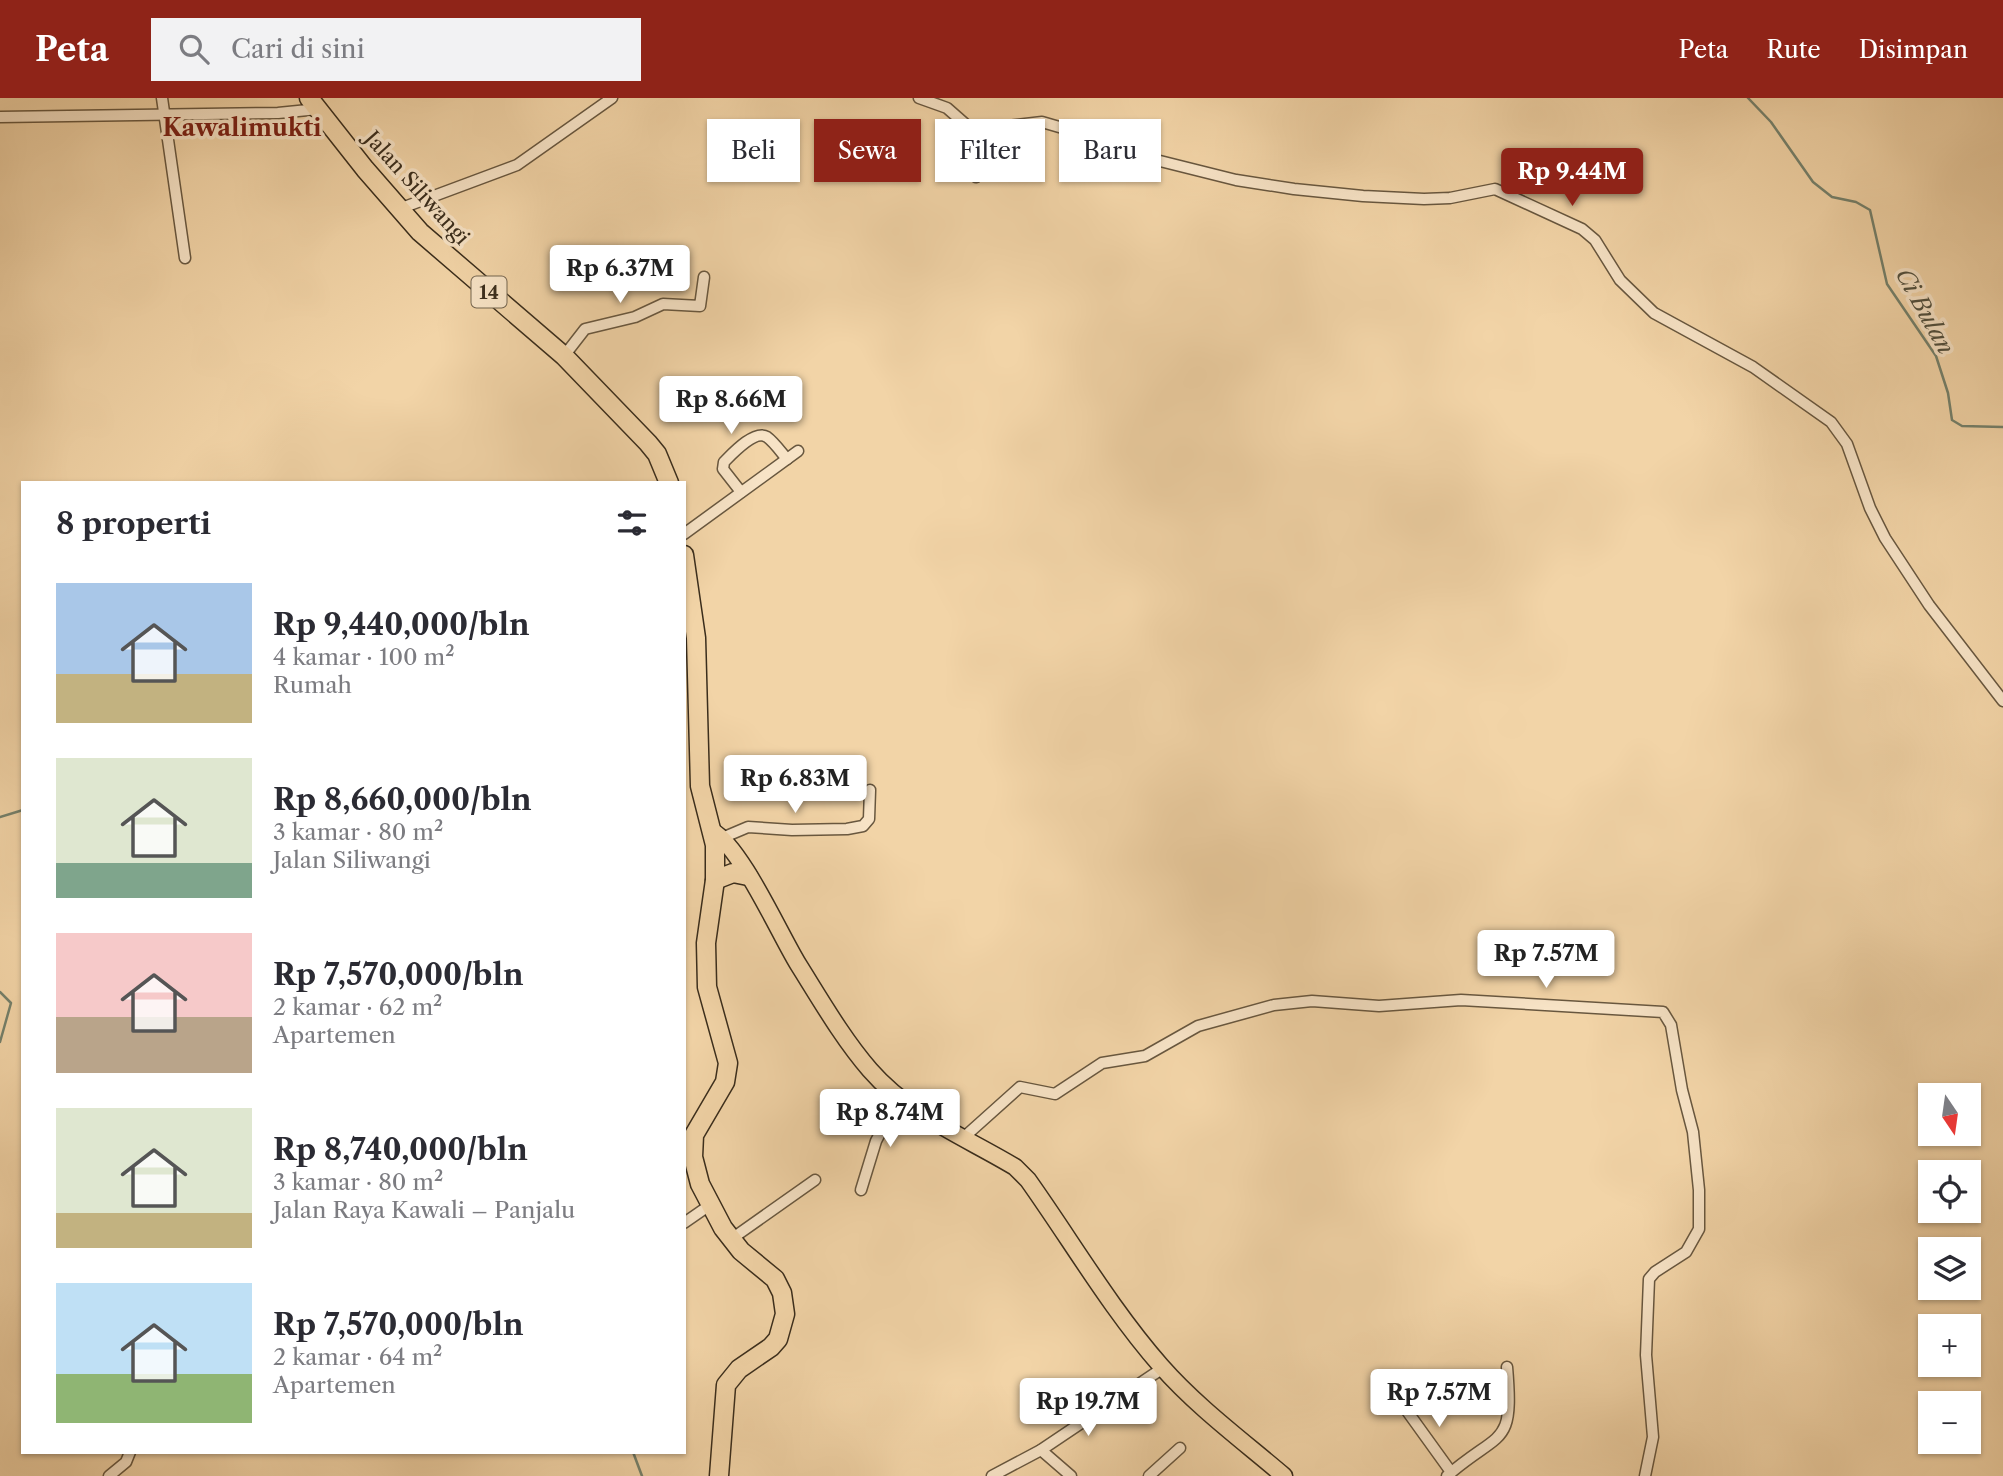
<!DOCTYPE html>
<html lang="id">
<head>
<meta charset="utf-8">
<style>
	:root { --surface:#fff; --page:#f2f2f3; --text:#2b2b33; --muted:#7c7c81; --accent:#8f2418 }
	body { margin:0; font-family:"Libre Caslon Text",serif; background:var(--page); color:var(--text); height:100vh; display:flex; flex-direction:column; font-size:26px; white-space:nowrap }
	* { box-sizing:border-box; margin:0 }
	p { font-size:23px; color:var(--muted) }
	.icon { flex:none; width:38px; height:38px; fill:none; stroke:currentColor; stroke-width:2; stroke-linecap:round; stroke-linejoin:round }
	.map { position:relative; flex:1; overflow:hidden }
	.details { position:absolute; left:21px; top:383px; width:665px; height:973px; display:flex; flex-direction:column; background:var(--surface); border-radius:0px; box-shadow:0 2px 5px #0004 }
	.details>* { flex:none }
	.top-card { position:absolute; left:707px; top:21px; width:665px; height:63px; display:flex; gap:14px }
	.needle { width:46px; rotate:167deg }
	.tools { position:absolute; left:1918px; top:985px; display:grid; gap:14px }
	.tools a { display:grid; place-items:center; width:63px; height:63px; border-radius:0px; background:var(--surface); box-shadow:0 2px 5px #0004; font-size:35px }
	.price { position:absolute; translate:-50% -60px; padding:0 16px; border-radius:7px; background:#fff; color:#222; font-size:23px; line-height:46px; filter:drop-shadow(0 2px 4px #0008) }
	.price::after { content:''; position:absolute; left:50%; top:42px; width:21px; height:16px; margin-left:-10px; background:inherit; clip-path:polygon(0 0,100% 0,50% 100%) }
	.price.selected { background:var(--accent); color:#fff }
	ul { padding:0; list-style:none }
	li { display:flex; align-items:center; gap:21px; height:175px; padding:0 35px }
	li span { display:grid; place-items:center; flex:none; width:196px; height:140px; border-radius:0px; color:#555 }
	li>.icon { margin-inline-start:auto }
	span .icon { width:84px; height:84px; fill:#fffc; stroke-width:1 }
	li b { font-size:30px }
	h2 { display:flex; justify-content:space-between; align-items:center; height:84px; padding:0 35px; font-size:30px }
	.chip { padding:0 24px; border-radius:0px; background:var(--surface); box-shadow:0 2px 5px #0004; font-size:24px; line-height:63px }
	.chip.selected { background:var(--accent); color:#fff }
	header { display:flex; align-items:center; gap:42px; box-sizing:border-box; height:98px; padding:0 35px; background:var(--accent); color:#fff }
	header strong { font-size:33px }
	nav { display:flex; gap:38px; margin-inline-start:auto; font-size:24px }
	.search { width:490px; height:63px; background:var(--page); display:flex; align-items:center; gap:18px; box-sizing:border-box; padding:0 24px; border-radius:0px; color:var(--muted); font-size:26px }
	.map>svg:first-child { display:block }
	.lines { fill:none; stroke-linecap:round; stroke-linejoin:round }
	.stream { stroke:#75816c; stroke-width:2.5 }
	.street-casing { stroke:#68573f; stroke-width:13 }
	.primary-casing { stroke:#3a2d1c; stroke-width:19 }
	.highway-casing { stroke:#3a2d1c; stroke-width:21 }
	.street { stroke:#f7e3c6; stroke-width:10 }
	.primary { stroke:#f2d4a7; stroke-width:16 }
	.highway { stroke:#f2d4a7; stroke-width:18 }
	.labels { text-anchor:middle; stroke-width:7; stroke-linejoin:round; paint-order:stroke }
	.shield { fill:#f7e3c6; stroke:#73644f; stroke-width:2 }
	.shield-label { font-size:19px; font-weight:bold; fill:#3a2d1c }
	.street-label { font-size:21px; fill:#3a2d1c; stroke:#f7e3c6 }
	.water-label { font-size:23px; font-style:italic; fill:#52503e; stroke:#f7e3c6 }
	.quarter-label { font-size:24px; font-weight:bold; fill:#7a1f14; stroke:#f7e3c6 }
</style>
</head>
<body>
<header>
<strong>Peta</strong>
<div class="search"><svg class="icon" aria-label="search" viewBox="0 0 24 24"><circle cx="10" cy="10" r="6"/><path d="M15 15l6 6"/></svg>Cari di sini</div>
<nav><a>Peta</a><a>Rute</a><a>Disimpan</a></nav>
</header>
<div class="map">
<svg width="2003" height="1378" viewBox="0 0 2003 1378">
	<rect width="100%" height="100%" fill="#f2d4a7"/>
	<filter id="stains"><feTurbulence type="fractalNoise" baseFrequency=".00286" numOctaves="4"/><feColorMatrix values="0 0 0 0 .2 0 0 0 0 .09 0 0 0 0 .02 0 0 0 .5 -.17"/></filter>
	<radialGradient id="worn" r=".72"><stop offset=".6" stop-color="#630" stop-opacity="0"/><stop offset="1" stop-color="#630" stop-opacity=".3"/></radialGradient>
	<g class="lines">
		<g class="stream">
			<polyline points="1748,0 1771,24 1813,84 1832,99 1856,104 1870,112 1887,186 1936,258 1948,295 1952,322 1962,328 2003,329"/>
			<polyline points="0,719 23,712"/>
			<polyline points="0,894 11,905 0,944"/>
			<polyline points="633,1354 642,1378"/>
		</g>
		<g class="street-casing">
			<g id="street">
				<polyline points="162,0 185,160"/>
				<polyline points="919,0 947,10 972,32 1042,24 1073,33 1105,37 1156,62 1236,82 1294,91 1363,98 1424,101 1450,100 1495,91 1582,131 1595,142 1620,182 1654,215 1753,269 1831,324 1847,346 1870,410 1885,440 1929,507 2003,603"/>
				<polyline points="0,19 278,15 318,11"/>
				<polyline points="969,31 976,79"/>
				<polyline points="399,111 517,67 612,0"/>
				<polyline points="564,258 585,231 635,219 663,206 700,208 704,179"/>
				<path d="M741 394 723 371 724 364C732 356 755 331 767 339 774 344 781 354 787 361"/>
				<polyline points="684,436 798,353"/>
				<polyline points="722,740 748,729 792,732 847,731 863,728 869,721 870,692"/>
				<polyline points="962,1041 1020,989 1055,996 1102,965 1145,958 1198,928 1274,907 1312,903 1379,908 1461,902 1663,914 1671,927 1682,992 1693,1034 1699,1092 1699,1131 1686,1154 1655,1174 1649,1181 1646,1257 1653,1339 1645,1378"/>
				<polyline points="861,1092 876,1043 898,1001"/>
				<polyline points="684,1125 710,1107"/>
				<polyline points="730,1142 815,1082"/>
				<polyline points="1402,1306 1451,1374"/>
				<polyline points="1041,1352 1071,1378"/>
				<polyline points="109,1378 126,1364 130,1354"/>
				<polyline points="992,1378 1041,1352 1163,1270"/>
				<polyline points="1149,1378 1180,1350"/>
				<path d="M1447 1378C1501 1331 1514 1351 1507 1269"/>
			</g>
		</g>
		<g class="primary-casing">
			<path id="primary" d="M712 733C741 749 779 835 798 866 820 901 843 941 870 972 909 1017 965 1039 1015 1069L1028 1082C1072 1144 1111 1211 1161 1268 1197 1309 1243 1343 1284 1378"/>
		</g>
		<g class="highway-casing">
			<g id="highway">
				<polyline points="309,0 365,71 420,134 564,258 648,345 657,356 669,385"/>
				<polyline points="684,457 696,540 700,688 715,747 715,782 706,845 707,889 728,965 725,984 694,1037 693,1059 700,1086 723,1130 741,1153 775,1181 782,1195 785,1216 778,1241 771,1249 739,1271 726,1287 719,1378"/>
				<polyline points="715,782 733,775 748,778"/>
			</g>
		</g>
		<use href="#street" class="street"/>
		<use href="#primary" class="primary"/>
		<use href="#highway" class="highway"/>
	</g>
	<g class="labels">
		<rect class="shield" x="471.5" y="178.5" width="35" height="31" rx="5"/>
		<g class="shield-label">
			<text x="489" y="201">14</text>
		</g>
		<g class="street-label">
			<text transform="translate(417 90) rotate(48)" y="7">Jalan Siliwangi</text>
		</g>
		<g class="water-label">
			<text transform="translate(1925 213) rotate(61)" y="8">Ci Bulan</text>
		</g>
		<g class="quarter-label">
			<text x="242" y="38">Kawalimukti</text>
		</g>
	</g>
	<rect width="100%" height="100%" filter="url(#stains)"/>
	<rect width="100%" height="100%" fill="url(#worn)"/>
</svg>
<div class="tools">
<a><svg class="needle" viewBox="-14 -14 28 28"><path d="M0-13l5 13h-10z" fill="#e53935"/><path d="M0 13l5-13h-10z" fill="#7c7c81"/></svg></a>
<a><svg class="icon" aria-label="locate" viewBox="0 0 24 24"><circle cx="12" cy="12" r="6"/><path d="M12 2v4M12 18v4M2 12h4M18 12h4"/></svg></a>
<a><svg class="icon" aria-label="layers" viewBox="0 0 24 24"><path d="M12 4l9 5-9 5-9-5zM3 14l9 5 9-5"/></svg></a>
<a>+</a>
<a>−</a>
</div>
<b class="price selected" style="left:1572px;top:110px">Rp 9.44M</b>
<b class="price" style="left:620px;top:207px">Rp 6.37M</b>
<b class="price" style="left:731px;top:338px">Rp 8.66M</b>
<b class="price" style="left:795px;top:717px">Rp 6.83M</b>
<b class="price" style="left:1546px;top:892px">Rp 7.57M</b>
<b class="price" style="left:890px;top:1051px">Rp 8.74M</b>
<b class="price" style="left:1439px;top:1331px">Rp 7.57M</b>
<b class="price" style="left:1088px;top:1340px">Rp 19.7M</b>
<div class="top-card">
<a class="chip">Beli</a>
<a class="chip selected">Sewa</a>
<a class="chip">Filter</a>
<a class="chip">Baru</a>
</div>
<section class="details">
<h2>8 properti<svg class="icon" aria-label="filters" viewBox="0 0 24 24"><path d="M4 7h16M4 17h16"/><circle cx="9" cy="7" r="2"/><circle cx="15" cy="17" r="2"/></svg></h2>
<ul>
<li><span style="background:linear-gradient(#a9c7e8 65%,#c2b280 0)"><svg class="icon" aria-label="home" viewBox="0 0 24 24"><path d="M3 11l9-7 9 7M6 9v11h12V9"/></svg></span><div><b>Rp 9,440,000/bln</b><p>4 kamar · 100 m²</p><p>Rumah</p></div></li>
<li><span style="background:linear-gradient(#dfe7d0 75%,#7fa58c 0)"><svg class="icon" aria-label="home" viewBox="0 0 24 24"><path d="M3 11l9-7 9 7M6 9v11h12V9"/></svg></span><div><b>Rp 8,660,000/bln</b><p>3 kamar · 80 m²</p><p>Jalan Siliwangi</p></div></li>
<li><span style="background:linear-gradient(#f6c9c9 60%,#b9a48a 0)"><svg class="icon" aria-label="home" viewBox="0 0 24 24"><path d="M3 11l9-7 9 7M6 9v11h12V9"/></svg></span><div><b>Rp 7,570,000/bln</b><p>2 kamar · 62 m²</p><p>Apartemen</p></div></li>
<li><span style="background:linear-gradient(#dfe7d0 75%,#c2b280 0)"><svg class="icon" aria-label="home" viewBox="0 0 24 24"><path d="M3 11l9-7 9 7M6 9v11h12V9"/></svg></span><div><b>Rp 8,740,000/bln</b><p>3 kamar · 80 m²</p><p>Jalan Raya Kawali – Panjalu</p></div></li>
<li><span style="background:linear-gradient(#bfe0f5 65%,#8fb573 0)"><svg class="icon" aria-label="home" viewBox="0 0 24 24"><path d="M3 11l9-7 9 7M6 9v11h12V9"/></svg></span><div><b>Rp 7,570,000/bln</b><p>2 kamar · 64 m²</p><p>Apartemen</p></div></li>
</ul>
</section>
</div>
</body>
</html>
